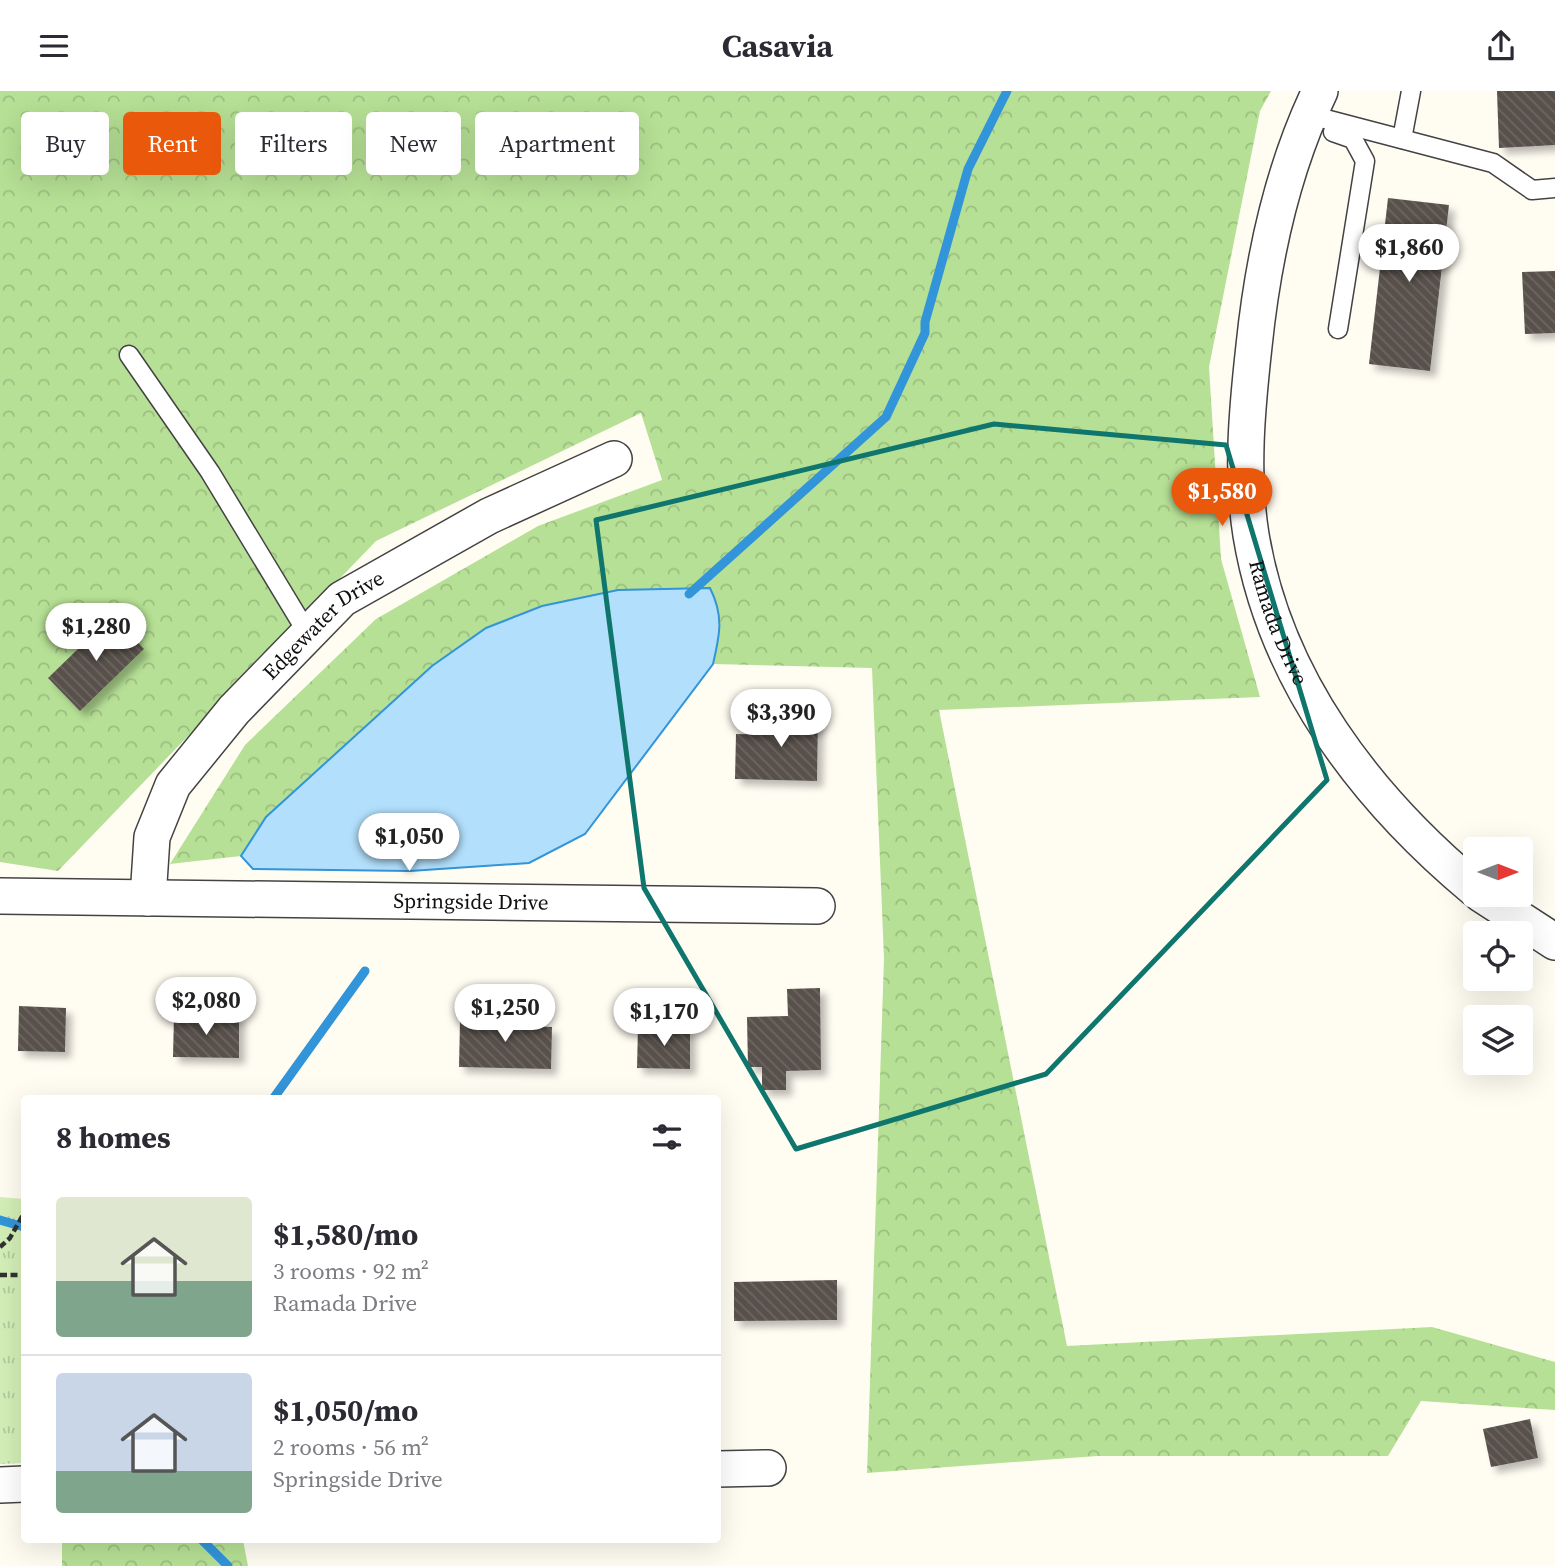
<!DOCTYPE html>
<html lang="en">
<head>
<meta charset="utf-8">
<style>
	:root { --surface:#fff; --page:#f2f2f3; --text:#2b2b33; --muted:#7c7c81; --line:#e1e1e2; --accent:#ea580c }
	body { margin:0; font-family:"Source Serif 4",serif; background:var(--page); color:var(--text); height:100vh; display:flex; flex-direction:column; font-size:26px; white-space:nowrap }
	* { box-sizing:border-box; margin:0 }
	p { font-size:23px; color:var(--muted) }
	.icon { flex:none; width:38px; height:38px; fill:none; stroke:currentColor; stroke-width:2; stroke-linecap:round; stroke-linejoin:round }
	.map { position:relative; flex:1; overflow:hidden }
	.side { position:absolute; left:21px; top:1004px; width:700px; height:448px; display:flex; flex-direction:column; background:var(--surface); border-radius:7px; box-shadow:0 7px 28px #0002 }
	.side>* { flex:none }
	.top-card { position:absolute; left:21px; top:21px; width:700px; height:63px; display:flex; gap:14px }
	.needle { width:46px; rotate:90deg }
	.controls { position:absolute; left:1463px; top:746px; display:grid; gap:14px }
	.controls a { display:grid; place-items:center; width:70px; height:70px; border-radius:7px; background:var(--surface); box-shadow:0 7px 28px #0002; font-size:35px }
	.price { position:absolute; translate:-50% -60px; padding:0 16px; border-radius:24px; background:#fff; color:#222; font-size:23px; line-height:46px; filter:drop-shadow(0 2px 4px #0008) }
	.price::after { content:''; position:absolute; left:50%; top:42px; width:21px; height:16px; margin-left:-10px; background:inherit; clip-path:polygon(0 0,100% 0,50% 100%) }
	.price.current { background:var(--accent); color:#fff }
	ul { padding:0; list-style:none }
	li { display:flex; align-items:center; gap:21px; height:175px; padding:0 35px }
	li+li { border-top:2px solid var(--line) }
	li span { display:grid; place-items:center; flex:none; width:196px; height:140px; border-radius:7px; color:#555 }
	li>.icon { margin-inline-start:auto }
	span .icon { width:84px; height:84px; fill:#fffc; stroke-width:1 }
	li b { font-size:30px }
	h2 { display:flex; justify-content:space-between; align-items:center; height:84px; padding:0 35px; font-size:30px }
	.pill { padding:0 24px; border-radius:7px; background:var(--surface); box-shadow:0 7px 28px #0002; font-size:24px; line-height:63px }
	.pill.current { background:var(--accent); color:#fff }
	header { display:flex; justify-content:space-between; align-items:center; height:91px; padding:0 35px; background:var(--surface); font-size:32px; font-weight:700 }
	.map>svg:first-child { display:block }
	.forest { fill:url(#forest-crowns) }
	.park { fill:url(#park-tufts) }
	.water { fill:#b2dffb; stroke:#3294d9; stroke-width:2 }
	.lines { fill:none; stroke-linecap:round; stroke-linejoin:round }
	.stream { stroke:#3294d9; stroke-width:9 }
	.building { fill:url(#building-back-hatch); filter:url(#shadow) }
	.lane-casing { stroke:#434343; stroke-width:21 }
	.street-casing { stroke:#434343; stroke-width:38 }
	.path { stroke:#323232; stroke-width:4.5; stroke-dasharray:7 3.5; stroke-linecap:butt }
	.lane { stroke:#fff; stroke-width:18 }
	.street { stroke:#fff; stroke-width:35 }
	.marked { fill:none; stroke:#0f766e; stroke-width:5; stroke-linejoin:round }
	.labels { text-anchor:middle; stroke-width:7; stroke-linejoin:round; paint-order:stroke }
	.street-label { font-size:21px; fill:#101010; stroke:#fff }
</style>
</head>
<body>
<header><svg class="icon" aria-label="menu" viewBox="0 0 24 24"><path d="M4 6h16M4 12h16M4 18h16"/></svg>Casavia<svg class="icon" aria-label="share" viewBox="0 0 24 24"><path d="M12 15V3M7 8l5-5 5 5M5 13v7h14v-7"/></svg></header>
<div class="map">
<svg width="1555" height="1475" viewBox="0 0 1555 1475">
	<defs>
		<pattern id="forest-crowns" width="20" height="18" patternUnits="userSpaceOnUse" patternTransform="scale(1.75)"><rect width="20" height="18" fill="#b6e095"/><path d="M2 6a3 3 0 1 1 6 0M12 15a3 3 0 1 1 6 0" fill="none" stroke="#9bbf7f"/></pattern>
		<pattern id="park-tufts" width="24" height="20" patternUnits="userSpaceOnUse" patternTransform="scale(1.75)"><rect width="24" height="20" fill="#d3eeb7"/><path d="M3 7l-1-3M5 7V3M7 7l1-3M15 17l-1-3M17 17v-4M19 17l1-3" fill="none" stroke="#b4cb9c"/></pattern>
		<pattern id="building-back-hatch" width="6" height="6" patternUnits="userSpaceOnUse" patternTransform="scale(1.75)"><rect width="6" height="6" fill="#59514b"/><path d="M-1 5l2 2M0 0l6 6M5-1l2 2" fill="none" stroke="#6c6561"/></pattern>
		<filter id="shadow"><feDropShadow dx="6" dy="6" stdDeviation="3.5" flood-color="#0004"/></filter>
	</defs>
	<rect width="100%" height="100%" fill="#fffdf2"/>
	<g class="forest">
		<path d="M0 0H1271L1260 20 1209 276 1221 468 1260 606 939 619 1067 1255 1432 1236 1555 1271V1319L1421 1310 1388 1365H1097L867 1382 884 867 872 577 713 573C720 543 724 526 710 497L618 499 542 515 432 575 266 726 241 765 170 773 245 654 376 528 538 435 662 389 641 322 376 450 58 780 0 771Z"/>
		<polygon points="62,1449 243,1449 248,1475 62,1475"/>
	</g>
	<polygon class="park" points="0,1106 24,1108 24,1372 0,1373"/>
	<path class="water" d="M710 497C724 525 720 543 713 573L585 743 529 772 410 780 253 778 241 765 266 726 432 575 486 537 542 515 618 499Z"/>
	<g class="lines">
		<g class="stream">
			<polyline points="689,503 886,326 925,242 925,231 968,78 1007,0"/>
			<polyline points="273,1008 365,880"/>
			<polyline points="0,1129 24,1136"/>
			<polyline points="202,1449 228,1475"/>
		</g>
	</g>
	<g class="building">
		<polygon points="1497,0 1555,0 1555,54 1499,57"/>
		<polygon points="1388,107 1449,114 1430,280 1369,273"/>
		<polygon points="1555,180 1555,242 1525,243 1522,181"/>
		<polygon points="112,525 144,558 80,620 48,587"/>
		<polygon points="782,609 806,609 806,624 818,625 817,690 735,688 736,643 781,644"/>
		<polygon points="820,897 821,979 786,980 786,999 762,999 762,976 748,976 747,926 788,925 787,898"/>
		<polygon points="19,915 66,917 65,961 18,960"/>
		<polygon points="174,924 239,925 239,967 173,966"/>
		<polygon points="488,924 526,925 526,935 552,936 551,978 459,976 460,930 488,931"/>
		<polygon points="638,936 690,937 690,978 637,977"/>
		<polygon points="837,1189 837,1229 734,1230 734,1191"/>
		<polygon points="1530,1328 1538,1367 1491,1376 1483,1338"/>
	</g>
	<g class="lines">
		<g class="lane-casing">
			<g id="lane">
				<polyline points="1310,24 1493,72 1532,99 1555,97"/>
				<polyline points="1333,41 1353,48 1365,70 1338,238"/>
				<polyline points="1402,48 1411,0"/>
				<polyline points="129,264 210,381 308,543"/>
			</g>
		</g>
		<g class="street-casing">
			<g id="street">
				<path id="s1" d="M1320 0C1282 79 1263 168 1254 255 1247 318 1241 382 1251 444 1275 589 1366 707 1475 798"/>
				<polyline points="1481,803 1555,851"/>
				<path id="s2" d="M0 805 817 815"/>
				<path id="s3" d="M148 807 152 746 173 694 234 619 342 508 489 425 614 368"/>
				<polyline points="718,1378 768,1377"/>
				<polyline points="0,1394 24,1393"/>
			</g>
		</g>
		<g class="path">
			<polyline points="0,1156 10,1147 24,1122"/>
			<polyline points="0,1184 24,1184"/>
		</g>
		<use href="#lane" class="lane"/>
		<use href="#street" class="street"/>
	</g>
	<path class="marked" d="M994 333 1226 354 1327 689 1046 983 796 1058 644 797 596 429Z"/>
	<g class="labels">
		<g class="street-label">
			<text dy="7" stroke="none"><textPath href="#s1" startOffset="546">Ramada Drive</textPath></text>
			<text dy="7" stroke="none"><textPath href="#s3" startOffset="338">Edgewater Drive</textPath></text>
			<text dy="7" stroke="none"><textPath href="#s2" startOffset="471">Springside Drive</textPath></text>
		</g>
	</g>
</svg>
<div class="controls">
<a><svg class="needle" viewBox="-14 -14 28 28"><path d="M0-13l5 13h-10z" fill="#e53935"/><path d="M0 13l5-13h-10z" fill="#7c7c81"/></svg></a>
<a><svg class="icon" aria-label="locate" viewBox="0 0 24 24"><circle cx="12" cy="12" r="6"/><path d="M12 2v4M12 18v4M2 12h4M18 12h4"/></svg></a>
<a><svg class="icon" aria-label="layers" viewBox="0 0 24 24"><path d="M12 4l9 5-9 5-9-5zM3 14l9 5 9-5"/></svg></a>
</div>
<b class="price" style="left:1409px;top:193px">$1,860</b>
<b class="price current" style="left:1222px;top:437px">$1,580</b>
<b class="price" style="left:96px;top:572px">$1,280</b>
<b class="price" style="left:781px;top:658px">$3,390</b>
<b class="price" style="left:409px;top:782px">$1,050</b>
<b class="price" style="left:206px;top:946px">$2,080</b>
<b class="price" style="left:505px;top:953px">$1,250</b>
<b class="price" style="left:664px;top:957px">$1,170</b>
<div class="top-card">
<a class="pill">Buy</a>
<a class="pill current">Rent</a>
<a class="pill">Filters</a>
<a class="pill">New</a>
<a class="pill">Apartment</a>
</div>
<section class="side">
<h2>8 homes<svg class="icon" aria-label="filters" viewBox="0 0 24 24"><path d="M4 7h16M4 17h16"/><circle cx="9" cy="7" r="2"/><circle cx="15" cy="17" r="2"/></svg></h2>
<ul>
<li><span style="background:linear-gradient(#dfe7d0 60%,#7fa58c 0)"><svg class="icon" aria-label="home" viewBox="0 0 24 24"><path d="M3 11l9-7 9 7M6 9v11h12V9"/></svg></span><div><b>$1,580/mo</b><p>3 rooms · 92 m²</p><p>Ramada Drive</p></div></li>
<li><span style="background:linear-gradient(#c9d6e8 70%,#7fa58c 0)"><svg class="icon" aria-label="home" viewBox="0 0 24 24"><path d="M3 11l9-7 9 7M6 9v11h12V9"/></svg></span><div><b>$1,050/mo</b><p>2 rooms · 56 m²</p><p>Springside Drive</p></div></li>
</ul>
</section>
</div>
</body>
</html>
